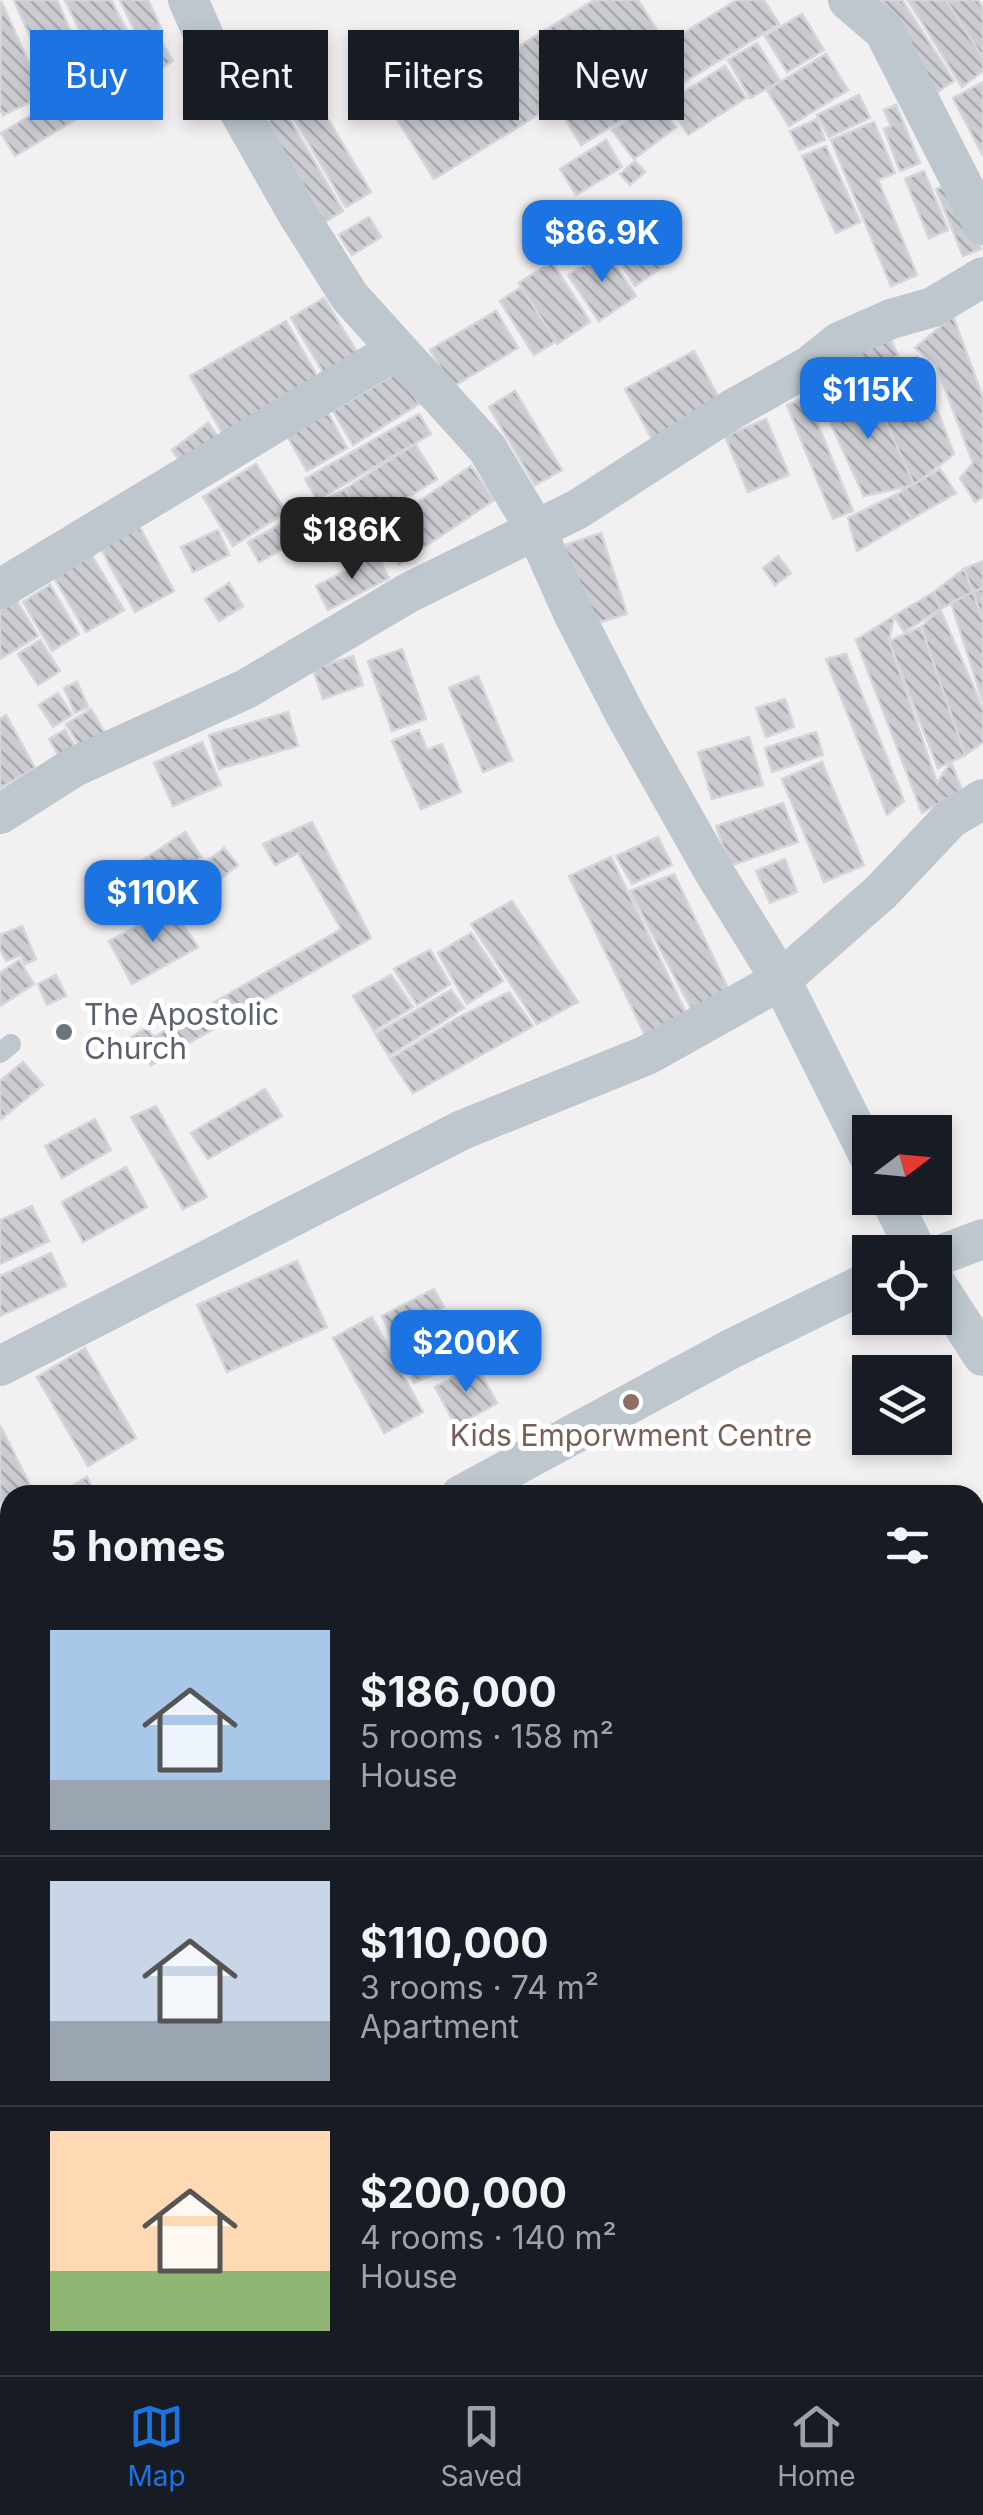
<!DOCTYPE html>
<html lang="en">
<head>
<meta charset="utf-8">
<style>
	:root { --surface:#171b24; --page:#20242c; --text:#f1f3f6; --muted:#9ea1a6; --line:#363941; --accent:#1b74e1 }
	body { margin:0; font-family:Inter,sans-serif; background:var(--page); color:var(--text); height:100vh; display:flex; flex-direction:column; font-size:38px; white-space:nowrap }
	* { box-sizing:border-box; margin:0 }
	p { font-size:32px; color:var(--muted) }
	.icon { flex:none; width:55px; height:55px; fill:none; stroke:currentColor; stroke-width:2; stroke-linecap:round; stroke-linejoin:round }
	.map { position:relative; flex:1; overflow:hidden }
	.side { position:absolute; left:0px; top:1485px; width:985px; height:890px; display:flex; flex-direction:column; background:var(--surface); border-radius:30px 30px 0 0; box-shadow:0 5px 15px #0003 }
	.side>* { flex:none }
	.banner { position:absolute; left:30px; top:30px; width:925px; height:90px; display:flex; gap:20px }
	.needle { width:65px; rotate:74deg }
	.tools { position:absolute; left:852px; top:1115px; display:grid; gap:20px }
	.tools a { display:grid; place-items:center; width:100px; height:100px; border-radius:0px; background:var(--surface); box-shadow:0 5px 15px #0003; font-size:50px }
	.price { position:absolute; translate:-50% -85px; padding:0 22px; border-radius:20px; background:var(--accent); color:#fff; font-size:32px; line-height:65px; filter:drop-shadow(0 2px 5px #0008) }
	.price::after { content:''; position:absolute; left:50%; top:60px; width:30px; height:22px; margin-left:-15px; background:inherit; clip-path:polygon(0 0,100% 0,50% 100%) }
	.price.current { background:#222; color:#fff }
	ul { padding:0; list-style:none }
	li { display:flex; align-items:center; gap:30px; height:250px; padding:0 50px }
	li+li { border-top:2px solid var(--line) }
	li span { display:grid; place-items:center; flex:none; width:280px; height:200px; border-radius:0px; color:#555 }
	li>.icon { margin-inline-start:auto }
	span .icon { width:120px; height:120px; fill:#fffc; stroke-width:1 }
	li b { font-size:42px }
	h2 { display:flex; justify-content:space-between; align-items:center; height:120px; padding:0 50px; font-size:42px }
	.tag { padding:0 35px; border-radius:0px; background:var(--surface); box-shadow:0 5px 15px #0003; font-size:35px; line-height:90px }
	.tag.current { background:var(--accent); color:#fff }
	.menu { display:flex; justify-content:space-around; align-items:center; height:140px; border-top:2px solid var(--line); background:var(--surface); font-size:28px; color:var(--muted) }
	.menu a { display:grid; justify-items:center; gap:5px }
	.menu .current { color:var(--accent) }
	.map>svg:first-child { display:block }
	.building { fill:url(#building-back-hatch); stroke:#d4d6db; stroke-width:2.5 }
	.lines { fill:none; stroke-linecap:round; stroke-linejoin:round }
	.lane { stroke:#bec7ce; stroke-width:20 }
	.street { stroke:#bec7ce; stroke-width:40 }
	.secondary { stroke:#bec8d3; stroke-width:55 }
	.worship-dot { fill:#6b7280; stroke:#fff; stroke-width:4 }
	.education-dot { fill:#8d6e63; stroke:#fff; stroke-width:4 }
	.labels { text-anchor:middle; stroke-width:10; stroke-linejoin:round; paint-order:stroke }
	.worship-label { font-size:30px; fill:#5b616d; stroke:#fff; text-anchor:start }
	.education-label { font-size:30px; fill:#785e54; stroke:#fff }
</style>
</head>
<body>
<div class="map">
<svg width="983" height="2375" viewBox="0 0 983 2375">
	<defs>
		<pattern id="building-back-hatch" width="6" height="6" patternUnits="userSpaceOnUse" patternTransform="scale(2.5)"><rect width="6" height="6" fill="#caccd2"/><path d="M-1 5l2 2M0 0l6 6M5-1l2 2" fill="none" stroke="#a6a8ae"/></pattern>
	</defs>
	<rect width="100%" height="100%" fill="#f2f0f0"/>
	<g class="building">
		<polygon points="14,0 57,0 87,69 51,85"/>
		<polygon points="65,0 111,0 132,41 94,60"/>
		<polygon points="120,0 148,0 163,32 141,43"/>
		<polygon points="594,0 638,0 662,38 434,179 398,121"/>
		<polygon points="737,0 764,0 779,24 581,145 559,109"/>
		<polygon points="867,0 902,0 954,81 930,97"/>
		<polygon points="908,0 946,0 983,58 983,71 962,87"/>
		<polygon points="946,0 978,0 983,8 983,58"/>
		<polygon points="1,1 44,96 3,115 0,109"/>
		<polygon points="802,14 824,50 787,72 765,36"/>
		<polygon points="159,38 173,61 15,156 1,133"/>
		<polygon points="757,43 780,81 750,98 728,60"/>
		<polygon points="826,54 848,90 789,126 767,90"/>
		<polygon points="725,66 746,98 688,135 668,102"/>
		<polygon points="983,82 983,156 953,98"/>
		<polygon points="308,85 371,192 346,207 283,100"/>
		<polygon points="859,95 870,118 829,137 817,115"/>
		<polygon points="655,102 676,127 634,159 612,130"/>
		<polygon points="896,105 920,163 900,171 884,129 891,126 884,110"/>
		<polygon points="285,111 343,211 325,222 266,122"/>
		<polygon points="817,119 825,140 799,150 790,131"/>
		<polygon points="874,122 895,173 878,180 917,275 891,286 831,140"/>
		<polygon points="606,140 622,167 576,195 560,169"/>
		<polygon points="826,146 860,222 836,233 802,156"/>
		<polygon points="635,161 645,172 630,185 620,174"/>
		<polygon points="924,171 948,230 929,238 905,179"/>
		<polygon points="954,182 981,249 963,256 936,189"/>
		<polygon points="369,217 381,237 352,255 339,235"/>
		<polygon points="630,217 663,267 635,286 602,236"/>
		<polygon points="606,250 636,296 599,321 568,275"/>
		<polygon points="552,262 590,322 557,344 519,283"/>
		<polygon points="521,287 556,341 534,355 500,301"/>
		<polygon points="324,298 360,357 326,377 291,318"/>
		<polygon points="496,311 518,348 452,387 430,350"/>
		<polygon points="953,316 983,398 983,497 975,502 960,478 973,463 936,365 915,348"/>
		<polygon points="286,321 321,383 225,438 190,376"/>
		<polygon points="885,328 898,355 858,381 845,348"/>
		<polygon points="845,348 858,381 819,397 806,367"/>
		<polygon points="694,351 722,404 653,441 625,389"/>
		<polygon points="917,357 954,454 914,485 867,379"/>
		<polygon points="400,371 419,404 353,445 333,411"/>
		<polygon points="867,379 914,485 864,496 824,409"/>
		<polygon points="515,391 562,470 535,485 489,407"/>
		<polygon points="807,397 853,511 833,519 787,405"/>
		<polygon points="327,411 347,448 307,471 286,434"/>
		<polygon points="419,414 431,434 317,500 305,479"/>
		<polygon points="766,419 789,475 748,492 725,436"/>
		<polygon points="208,423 224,445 187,471 172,450"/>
		<polygon points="415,444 437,479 367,523 345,489"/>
		<polygon points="256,464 286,512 233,546 203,497"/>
		<polygon points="471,466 494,500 399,564 377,530"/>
		<polygon points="940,469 956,493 911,519 897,494"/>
		<polygon points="345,489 356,509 259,562 248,542"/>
		<polygon points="897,494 911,519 857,551 848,518"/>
		<polygon points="137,522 174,591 135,612 98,543"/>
		<polygon points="218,530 229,555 193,572 181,547"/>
		<polygon points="601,533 627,614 588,626 562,546"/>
		<polygon points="88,549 124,610 86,632 50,571"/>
		<polygon points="377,555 389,578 328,610 316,586"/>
		<polygon points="778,556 791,573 775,585 763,568"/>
		<polygon points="983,561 983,588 973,592 964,569"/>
		<polygon points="964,569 973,592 940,609 934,592"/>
		<polygon points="229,583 243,606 219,621 205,599"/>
		<polygon points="50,585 79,634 52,651 23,602"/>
		<polygon points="983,588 983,621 973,592"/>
		<polygon points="934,592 940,609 904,632 894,616"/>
		<polygon points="973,592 983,621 983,702 951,603"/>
		<polygon points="15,598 38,636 0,659 0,607"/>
		<polygon points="940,609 983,709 983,742 965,755 921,627"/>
		<polygon points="894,616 889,641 937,783 951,762 962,790 922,813 856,640"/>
		<polygon points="921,627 965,755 938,768 889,641"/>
		<polygon points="40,640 60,671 38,685 18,654"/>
		<polygon points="402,649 426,719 392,731 368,661"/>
		<polygon points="846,654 904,801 887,815 826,659"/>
		<polygon points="353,656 363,685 323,699 313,669"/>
		<polygon points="478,676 512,760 483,772 449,688"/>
		<polygon points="77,682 88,707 75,713 64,688"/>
		<polygon points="58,693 72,715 53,727 39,705"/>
		<polygon points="785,699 794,727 766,737 756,708"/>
		<polygon points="91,709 109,740 85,755 66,724"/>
		<polygon points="288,712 298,746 219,769 209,735"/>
		<polygon points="6,715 35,768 0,788 0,719"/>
		<polygon points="65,730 75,746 59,756 49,739"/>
		<polygon points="419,730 427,750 442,744 461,792 421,809 392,741"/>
		<polygon points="816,732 823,755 772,772 765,748"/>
		<polygon points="749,737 763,785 712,799 698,752"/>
		<polygon points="202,742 221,785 173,806 154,763"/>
		<polygon points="822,762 864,865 824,882 782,779"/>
		<polygon points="783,803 798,842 730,866 716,826"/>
		<polygon points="312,822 371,938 151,1065 130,1038 146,1028 154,1037 341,929 298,853 275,865 263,844"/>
		<polygon points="185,832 201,857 144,896 128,870"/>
		<polygon points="658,837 672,865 632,884 616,856"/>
		<polygon points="224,848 238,865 183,909 169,891"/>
		<polygon points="611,857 687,1015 645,1035 569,876"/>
		<polygon points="785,859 797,892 770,903 756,871"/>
		<polygon points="122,868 137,897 91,916 85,900 95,890 91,882"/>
		<polygon points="674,874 732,997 695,1016 630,891"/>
		<polygon points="512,901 578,1002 537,1024 471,924"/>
		<polygon points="172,908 198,947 132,984 109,941"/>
		<polygon points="22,926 36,959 25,964 21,955 6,961 0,948 0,935"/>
		<polygon points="471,933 503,981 467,1004 438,953"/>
		<polygon points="430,950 450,984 417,1005 394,969"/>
		<polygon points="19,960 34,984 0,1006 0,973"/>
		<polygon points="56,975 66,996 47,1005 38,984"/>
		<polygon points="391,975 413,1007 374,1031 353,996"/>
		<polygon points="451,990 464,1008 389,1056 375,1034"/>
		<polygon points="509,992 533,1026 413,1093 390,1059 459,1017"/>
		<polygon points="23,1062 43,1085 0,1120 0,1081"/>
		<polygon points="265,1089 282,1116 208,1159 191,1133"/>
		<polygon points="156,1106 207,1197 183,1209 131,1117"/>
		<polygon points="95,1119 111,1150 62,1178 45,1146"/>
		<polygon points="126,1167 147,1207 83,1242 62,1202"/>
		<polygon points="32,1206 49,1241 0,1264 0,1220"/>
		<polygon points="51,1253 66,1286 0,1316 0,1276"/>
		<polygon points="297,1261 327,1327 227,1372 197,1305"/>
		<polygon points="434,1289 444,1307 391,1335 382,1316"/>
		<polygon points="372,1317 423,1412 384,1433 333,1338"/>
		<polygon points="447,1318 465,1360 414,1383 396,1341"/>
		<polygon points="85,1348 136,1438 88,1466 37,1377"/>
		<polygon points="476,1365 497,1403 456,1426 435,1387"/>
		<polygon points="0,1425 31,1487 0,1502"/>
		<polygon points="87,1477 96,1495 56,1495"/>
		<polygon points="10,1525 10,1586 0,1565 0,1530"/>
		<polygon points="0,1598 10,1616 10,1677 6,1669 0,1672"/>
		<polygon points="8,1793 10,1835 0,1841 0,1798"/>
		<polygon points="983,1873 983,1900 975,1885 975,1878"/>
		<polygon points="975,1893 983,1908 983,1969 977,1972"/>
		<polygon points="10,1944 10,1980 0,1985 0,1949"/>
		<polygon points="977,1982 983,1995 983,2075 980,2077 975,2068"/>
		<polygon points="0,2010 10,2030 10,2062 0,2067"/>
		<polygon points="0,2269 6,2279 10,2276 10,2295 0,2301"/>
		<polygon points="10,2297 10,2347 6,2349 0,2339 0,2333 5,2330 0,2321 0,2303"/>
		<polygon points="39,2365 65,2365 67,2369 56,2375 44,2375"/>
		<polygon points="277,2365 283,2365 289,2375 271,2375 269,2370"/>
		<polygon points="400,2365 427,2365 403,2374"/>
		<polygon points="465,2365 490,2365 495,2375 461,2375 468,2372"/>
		<polygon points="501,2365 591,2365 573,2375 507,2375"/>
		<polygon points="867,2365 912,2365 916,2375 871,2375"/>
	</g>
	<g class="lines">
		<polyline class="lane" points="0,1053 11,1044"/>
		<g class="street">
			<polyline points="188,0 230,95 297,213 350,297 487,448 536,530 573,613 626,716 714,872 781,980 870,1158"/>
			<polyline points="848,0 884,31 983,225"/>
			<polyline points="0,589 396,350"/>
			<polyline points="0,814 74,767 246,689 408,593 578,509 731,410 809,366 839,342 891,319 933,307 983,277"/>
			<polyline points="890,1198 917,1252"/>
			<polyline points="935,1257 983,1239"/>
			<polyline points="935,1282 983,1356"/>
			<polyline points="0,1366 462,1130 647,1055 781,980 881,892 950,819 983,799"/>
			<polyline points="461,1495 731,1349 870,1281"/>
			<polyline points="0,1735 10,1730"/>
			<polyline points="975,1848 983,1844"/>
			<polyline points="0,2243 10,2238"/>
			<polyline points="975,2266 983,2263"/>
			<polyline points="752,2375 772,2365"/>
		</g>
		<g class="secondary">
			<polyline points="0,2124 10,2142"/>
			<polyline points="134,2365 139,2375"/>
		</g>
	</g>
	<circle class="worship-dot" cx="64" cy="1032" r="10"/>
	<circle class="education-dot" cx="631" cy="1402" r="10"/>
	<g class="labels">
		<g class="worship-label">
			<text x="84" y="1025">The Apostolic<tspan x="84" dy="34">Church</tspan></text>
		</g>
		<g class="education-label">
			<text x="631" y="1446">Kids Emporwment Centre</text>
		</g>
	</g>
</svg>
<div class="tools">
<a><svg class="needle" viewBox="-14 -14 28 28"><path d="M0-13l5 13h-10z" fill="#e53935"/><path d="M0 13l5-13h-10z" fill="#9ea1a6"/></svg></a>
<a><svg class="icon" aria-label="locate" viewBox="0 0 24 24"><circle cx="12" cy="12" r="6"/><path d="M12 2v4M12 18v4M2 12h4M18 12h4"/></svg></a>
<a><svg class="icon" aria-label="layers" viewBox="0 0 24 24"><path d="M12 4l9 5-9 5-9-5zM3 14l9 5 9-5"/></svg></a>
</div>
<b class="price" style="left:602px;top:285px">$86.9K</b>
<b class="price" style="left:868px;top:442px">$115K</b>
<b class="price current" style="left:352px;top:582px">$186K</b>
<b class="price" style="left:153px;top:945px">$110K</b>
<b class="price" style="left:466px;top:1395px">$200K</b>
<div class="banner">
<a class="tag current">Buy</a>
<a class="tag">Rent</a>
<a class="tag">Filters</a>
<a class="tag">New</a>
</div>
<section class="side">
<h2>5 homes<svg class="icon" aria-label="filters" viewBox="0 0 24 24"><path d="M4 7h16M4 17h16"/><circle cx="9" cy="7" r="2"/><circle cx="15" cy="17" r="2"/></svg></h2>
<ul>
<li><span style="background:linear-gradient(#a9c7e8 75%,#9aa5b1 0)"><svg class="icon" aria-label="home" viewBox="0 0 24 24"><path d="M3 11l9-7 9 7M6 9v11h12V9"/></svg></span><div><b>$186,000</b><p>5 rooms · 158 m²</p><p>House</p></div></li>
<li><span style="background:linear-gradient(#c9d6e8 70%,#9aa5b1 0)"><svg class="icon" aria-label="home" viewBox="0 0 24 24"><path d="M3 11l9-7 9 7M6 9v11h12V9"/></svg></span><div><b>$110,000</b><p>3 rooms · 74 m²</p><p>Apartment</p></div></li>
<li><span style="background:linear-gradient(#ffd9b3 70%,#8fb573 0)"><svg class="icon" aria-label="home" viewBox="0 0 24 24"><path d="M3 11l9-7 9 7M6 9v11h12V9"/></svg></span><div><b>$200,000</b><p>4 rooms · 140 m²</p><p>House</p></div></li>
</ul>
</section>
</div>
<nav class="menu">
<a class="current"><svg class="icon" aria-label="map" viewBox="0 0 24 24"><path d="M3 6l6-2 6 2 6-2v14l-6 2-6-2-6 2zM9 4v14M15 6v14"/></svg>Map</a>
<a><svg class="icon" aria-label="saved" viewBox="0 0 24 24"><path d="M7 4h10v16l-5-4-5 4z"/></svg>Saved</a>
<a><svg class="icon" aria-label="home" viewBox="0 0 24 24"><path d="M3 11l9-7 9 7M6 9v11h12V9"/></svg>Home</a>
</nav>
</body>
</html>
